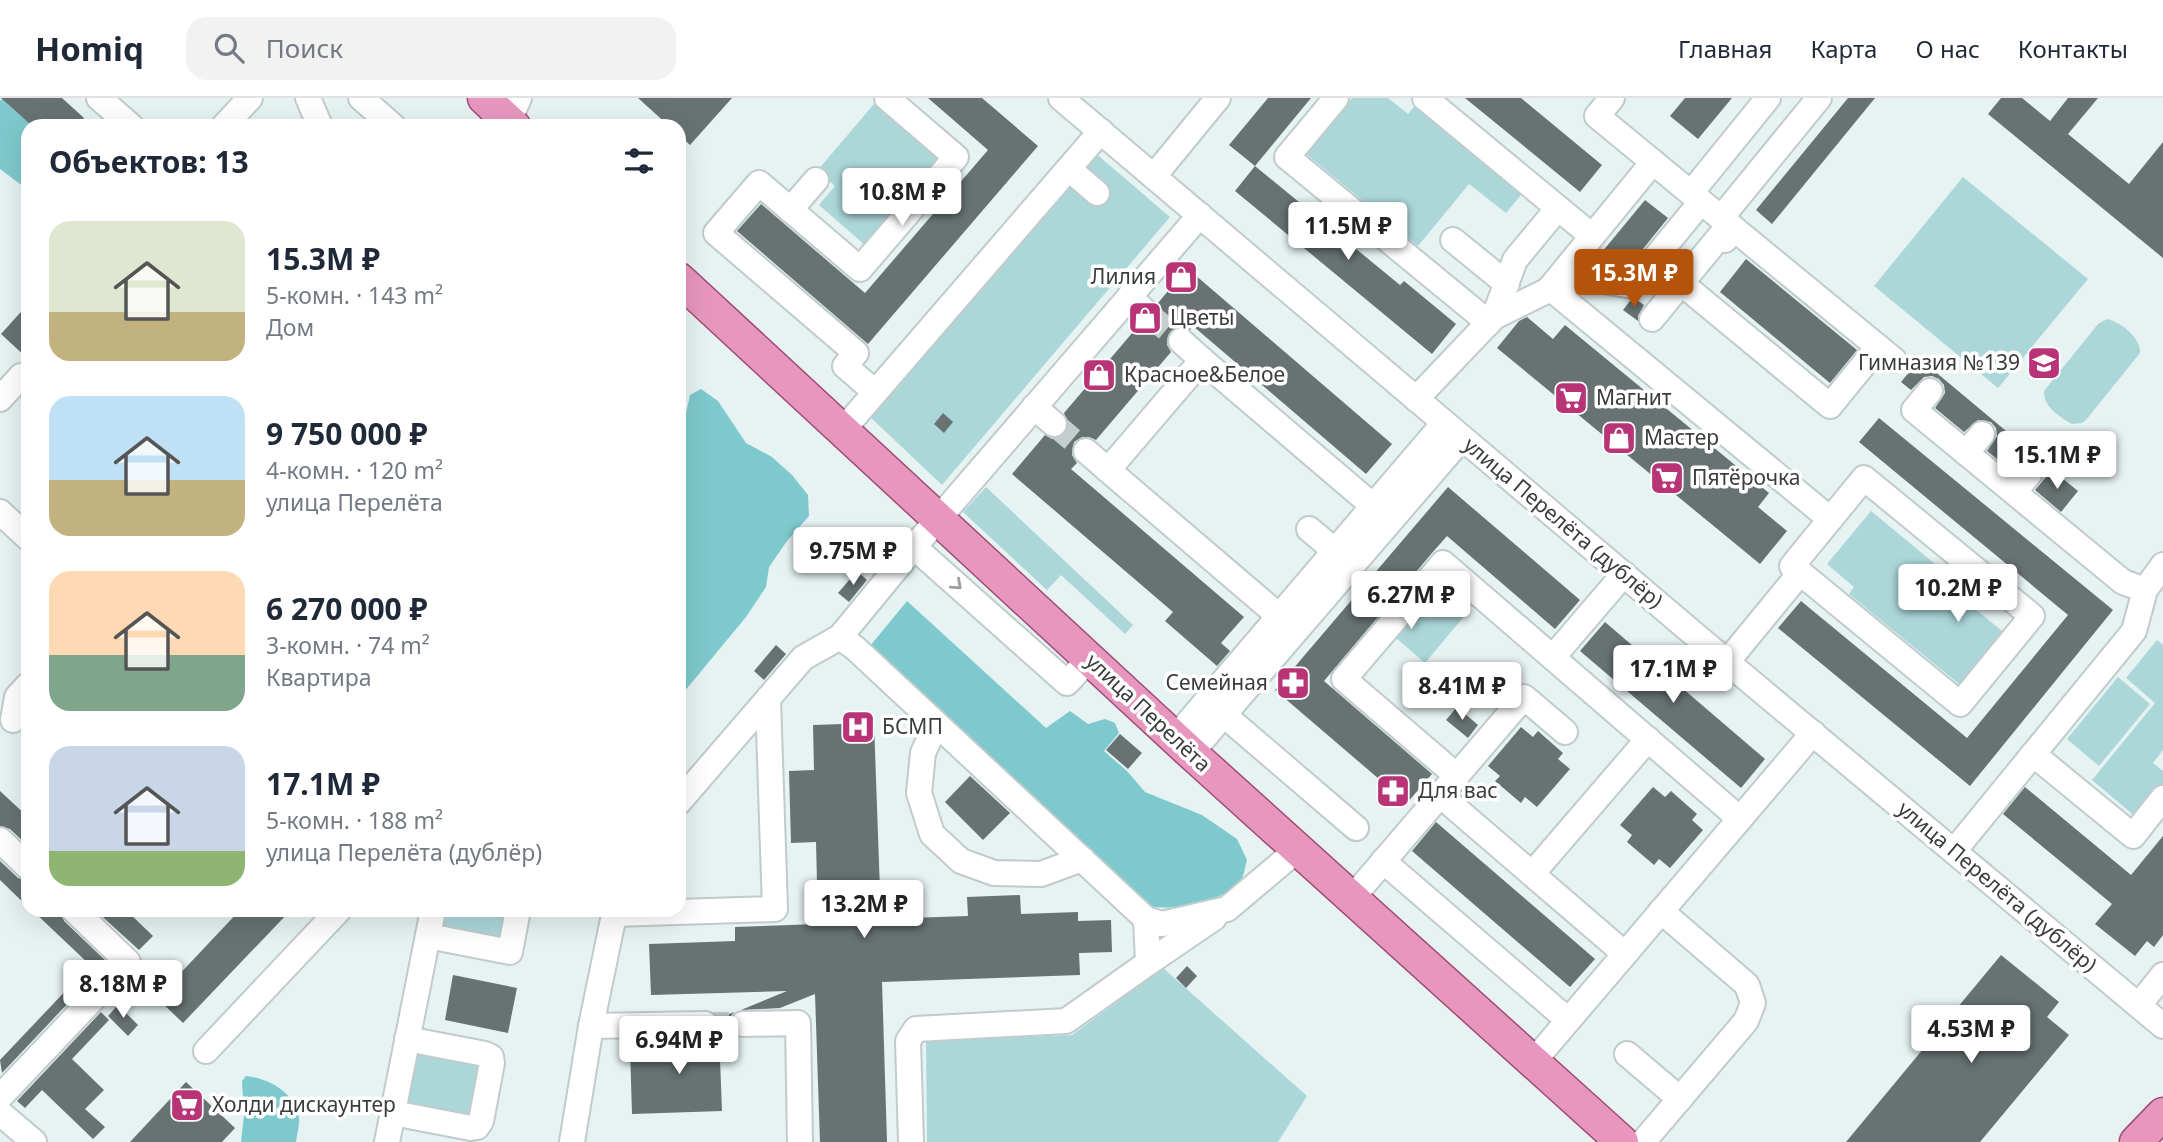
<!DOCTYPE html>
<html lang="ru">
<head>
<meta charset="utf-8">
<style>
	:root { --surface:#fff; --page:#f2f2f3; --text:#1f2937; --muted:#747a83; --line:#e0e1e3; --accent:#b45309 }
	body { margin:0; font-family:"Noto Sans",sans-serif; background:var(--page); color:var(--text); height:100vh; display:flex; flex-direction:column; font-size:26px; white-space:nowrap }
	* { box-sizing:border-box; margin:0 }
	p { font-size:23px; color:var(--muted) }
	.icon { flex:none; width:38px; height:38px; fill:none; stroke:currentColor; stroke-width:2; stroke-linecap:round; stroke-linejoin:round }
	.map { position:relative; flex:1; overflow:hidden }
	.side { position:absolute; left:21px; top:21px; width:665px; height:798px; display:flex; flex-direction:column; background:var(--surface); border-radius:21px; box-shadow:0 7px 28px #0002 }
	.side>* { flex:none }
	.price { position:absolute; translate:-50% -60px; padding:0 16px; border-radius:7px; background:#fff; color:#222; font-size:23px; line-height:46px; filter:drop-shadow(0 2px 4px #0008) }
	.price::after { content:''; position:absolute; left:50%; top:42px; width:21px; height:16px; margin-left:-10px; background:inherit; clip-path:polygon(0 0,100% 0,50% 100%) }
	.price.selected { background:var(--accent); color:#fff }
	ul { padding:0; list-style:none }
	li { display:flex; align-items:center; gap:21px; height:175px; padding:0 28px }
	li span { display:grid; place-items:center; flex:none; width:196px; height:140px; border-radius:21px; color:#555 }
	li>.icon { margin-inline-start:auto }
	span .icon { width:84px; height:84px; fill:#fffc; stroke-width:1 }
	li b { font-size:30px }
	h2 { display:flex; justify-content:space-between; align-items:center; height:84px; padding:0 28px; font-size:30px }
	header { display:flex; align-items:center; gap:42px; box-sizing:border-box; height:98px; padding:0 35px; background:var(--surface); border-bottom:2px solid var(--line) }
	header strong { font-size:33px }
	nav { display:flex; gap:38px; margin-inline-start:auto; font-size:24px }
	.search { width:490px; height:63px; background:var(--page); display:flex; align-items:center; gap:18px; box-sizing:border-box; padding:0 24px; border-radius:21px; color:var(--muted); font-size:26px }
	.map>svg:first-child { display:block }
	.green { fill:#acd7d9 }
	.forest { fill:#7ec9cd }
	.building { fill:#687273 }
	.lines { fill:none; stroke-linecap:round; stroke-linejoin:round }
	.minor-tunnel { stroke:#c4cecf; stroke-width:24; stroke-dasharray:24 12; stroke-linecap:butt }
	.minor-casing { stroke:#c0cbcc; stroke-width:28 }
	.major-casing { stroke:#a04b74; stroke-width:35 }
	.minor { stroke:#fff; stroke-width:24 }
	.major { stroke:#e797be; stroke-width:32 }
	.oneway { stroke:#9c9e9e }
	.labels { text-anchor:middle; stroke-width:7; stroke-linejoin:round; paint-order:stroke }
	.poi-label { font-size:21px; fill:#393d3d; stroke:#fff; text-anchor:start }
	.street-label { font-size:21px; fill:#393d3d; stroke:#fff }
</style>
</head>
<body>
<header>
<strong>Homiq</strong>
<div class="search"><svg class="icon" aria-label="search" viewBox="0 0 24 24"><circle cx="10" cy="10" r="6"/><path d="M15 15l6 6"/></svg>Поиск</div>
<nav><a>Главная</a><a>Карта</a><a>О нас</a><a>Контакты</a></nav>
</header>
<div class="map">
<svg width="2163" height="1044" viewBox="0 0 2163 1044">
	<rect width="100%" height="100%" fill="#e7f2f3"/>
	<g class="green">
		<polygon points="1352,0 1388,0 1408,16 1418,4 1525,92 1506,115 1469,86 1418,148 1306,56"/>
		<polygon points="874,6 939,62 866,148 819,107 835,88 817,73"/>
		<polygon points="1093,53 1170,119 942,387 868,317 1066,85 1093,108 1109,89 1082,66"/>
		<polygon points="1963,79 2088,181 1998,290 1874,188"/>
		<path d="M2107 221C2121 224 2141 240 2140 255L2086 322 2082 325 2072 326C2060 319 2043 309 2044 293L2098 226Z"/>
		<polygon points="986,389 1133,527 1125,536 1061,477 1047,492 963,414"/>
		<polygon points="1871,413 1963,489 1958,497 2002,533 1959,586 1849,496 1854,489 1827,466"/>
		<polygon points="1437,491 1466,516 1425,565 1395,539"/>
		<polygon points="2157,542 2163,547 2163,652 2153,665 2163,673 2163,687 2136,719 2092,682 2155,605 2126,580"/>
		<polygon points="2118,579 2150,606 2099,668 2067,641"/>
		<polygon points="445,812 507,812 501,840 498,841 444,830 443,825"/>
		<polygon points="1163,870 1307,998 1278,1044 927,1044 926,943 1072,937"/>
		<polygon points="417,955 480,962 471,1019 408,1007"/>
	</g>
	<g class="forest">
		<polygon points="2,1 32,28 28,28 28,92 0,71 0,3"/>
		<polygon points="701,291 718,303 746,345 772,359 792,377 808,397 809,418 787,443 769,469 766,489 746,519 679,600 679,348 690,297"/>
		<path d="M907 503 1046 630 1070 613 1088 626 1105 621 1115 625 1119 635 1104 653 1127 673 1145 694 1202 717 1237 741 1247 762C1245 768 1244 779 1240 784 1225 803 1168 815 1146 807L870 548Z"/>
		<path d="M246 978C268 980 292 993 298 1016 301 1023 297 1036 296 1044H241L244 1017 242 983Z"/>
	</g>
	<g class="building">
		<polygon points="1,0 62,0 84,20 77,28 32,28"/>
		<polygon points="638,0 732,0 690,47 679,37 679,28 669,28"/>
		<polygon points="928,0 982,0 1038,48 868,246 737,133 761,106 865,195 988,52"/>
		<polygon points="1268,0 1311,0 1255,68 1229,47"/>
		<polygon points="1465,0 1521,0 1602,67 1580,94"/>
		<polygon points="1685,0 1732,0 1698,41 1670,18"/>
		<polygon points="1848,0 1875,0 1772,126 1756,112"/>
		<polygon points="2001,0 2022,0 2050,23 2068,0 2098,0 2068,36 2129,86 2163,44 2163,160 1988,16"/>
		<polygon points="1255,68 1400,187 1404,183 1456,226 1432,256 1235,93"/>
		<polygon points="1645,102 1668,120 1626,172 1624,171 1602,154"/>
		<polygon points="1746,161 1857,252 1830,285 1720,194"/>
		<polygon points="1187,170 1392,346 1366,376 1193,228 1190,232 1177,229 1170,234 1167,247 1171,254 1096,342 1089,339 1082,339 1074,344 1072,357 1077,365 1071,371 1244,519 1221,545 1230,553 1217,568 1165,523 1173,514 1012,376 1045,337 1052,341 1065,336 1069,328 1064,315 1139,227 1152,230 1159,225 1162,212 1158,205"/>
		<polygon points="1637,202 1644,207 1638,218 1638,223 1623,212 1630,203"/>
		<polygon points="28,206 28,261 1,236"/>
		<polygon points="1527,219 1553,241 1565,227 1769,395 1758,409 1787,433 1760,466 1497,250 1519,223"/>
		<polygon points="1914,256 2030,353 2012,373 1987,353 1997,338 1996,330 1991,324 1978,322 1964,334 1935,310 1945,295 1944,287 1939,281 1932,278 1924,279 1911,292 1901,284 1910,273 1906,270"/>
		<polygon points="943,315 953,324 944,335 934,326"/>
		<polygon points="1879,320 2113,512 1970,688 1778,530 1801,503 1967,640 2068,517 1859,344"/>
		<polygon points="2052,372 2078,393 2061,414 2035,392"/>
		<polygon points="1448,389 1580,502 1555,531 1447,438 1432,455 1324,583 1432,676 1407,705 1275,592"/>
		<polygon points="857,473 867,482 849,504 838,495"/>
		<polygon points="1605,524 1765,661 1741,690 1580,553"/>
		<polygon points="776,547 786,556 764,582 754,573"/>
		<polygon points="1457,609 1478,627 1468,640 1446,622"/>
		<polygon points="874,625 881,821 968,818 967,799 1020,797 1021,816 1078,814 1078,823 1111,822 1112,854 1079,855 1080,877 882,884 887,1044 820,1044 815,896 780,910 741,912 787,893 651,897 649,846 735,843 735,829 818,826 816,744 791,745 789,673 814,672 813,627"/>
		<polygon points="1521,629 1533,639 1538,633 1563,655 1558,661 1570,671 1537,709 1525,699 1521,705 1495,683 1500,678 1488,668"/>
		<polygon points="1120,636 1142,655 1128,671 1106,652"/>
		<polygon points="970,678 1010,715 983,742 945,704"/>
		<polygon points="1653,689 1665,699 1671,693 1697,716 1692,722 1703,732 1670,770 1659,761 1654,767 1627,744 1632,737 1620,727"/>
		<polygon points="2025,689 2131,777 2163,738 2163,837 2154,849 2147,843 2135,858 2095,826 2112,806 2003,716"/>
		<polygon points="0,693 28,719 28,748 10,731 0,728"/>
		<polygon points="1436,724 1595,861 1570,889 1412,753"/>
		<polygon points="0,763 18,780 28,783 28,809 0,782"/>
		<polygon points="32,812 60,812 64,823 107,864 2,975 0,962 90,867"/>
		<polygon points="95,812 126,812 153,838 139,852"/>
		<polygon points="240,812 291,812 183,925 157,900"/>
		<polygon points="2001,857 2059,904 2047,919 2069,937 1980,1044 1846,1044"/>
		<polygon points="1187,868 1197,878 1186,890 1176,880"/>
		<polygon points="453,877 517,890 508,935 445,922"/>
		<polygon points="118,907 138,927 128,938 108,918"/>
		<polygon points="101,914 109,922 72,961 104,992 85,1011 105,1029 93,1041 42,992 25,1010 17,1003"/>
		<polygon points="734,914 730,919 729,931 719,935 722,1013 632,1016 630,951 683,949 683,941 712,939 718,933 718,921"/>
		<polygon points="186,984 235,1030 222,1044 130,1044"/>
	</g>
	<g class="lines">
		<g class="minor-tunnel">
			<polyline points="1148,216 1181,243"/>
			<polyline points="1054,326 1086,353"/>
			<polyline points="705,926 743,926"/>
		</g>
		<g class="minor-casing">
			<g id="minor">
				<polyline points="99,0 131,28"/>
				<polyline points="308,0 320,28"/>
				<polyline points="361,0 393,28"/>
				<polyline points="1061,0 1727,564 2163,928"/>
				<polyline points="1336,0 1287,59 1489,225"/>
				<polyline points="1425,0 1592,138"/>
				<polyline points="1612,0 1597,18 1721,120 1819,0"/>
				<polyline points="509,23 519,0"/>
				<polyline points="224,28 250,0"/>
				<polyline points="1069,71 1097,95"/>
				<polyline points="1154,78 1218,0"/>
				<polyline points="1691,95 1768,0"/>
				<polyline points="790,112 816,82"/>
				<polyline points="1721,120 1894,262"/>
				<polyline points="1453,142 1507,186"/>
				<polyline points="1681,185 1830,308 1878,249"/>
				<polyline points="1550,190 1830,421"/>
				<polyline points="1550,190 1653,64"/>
				<polyline points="1129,199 1148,216"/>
				<polyline points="1494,219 1565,184 1587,180 1632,188 1701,104"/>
				<polyline points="1652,221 1720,138 1725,142 1733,130"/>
				<polyline points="1181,243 1202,262"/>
				<polyline points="1930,293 1914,312 2123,484 2145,492"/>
				<polyline points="875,294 845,268 856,255 716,135 759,85 860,171 956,59 887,0"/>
				<polyline points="0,301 21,278"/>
				<polyline points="1416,301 1494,219 1515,162 1558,110"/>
				<polyline points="1034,309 1054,326"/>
				<polyline points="842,333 1101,33"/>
				<polyline points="1086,353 1108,372"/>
				<polyline points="1966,355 1982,336"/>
				<polygon points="1864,380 2032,518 1960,606 1792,468"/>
				<polyline points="2014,394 2030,375"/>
				<polyline points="0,414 28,440"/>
				<polyline points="1309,431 1335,453"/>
				<polyline points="1279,518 1108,372 1202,262 1373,408"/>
				<polyline points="840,539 855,550 1146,821 1162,826 1227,811 1297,752"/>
				<polyline points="1553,559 1624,476"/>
				<polyline points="1089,561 1067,585 914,449 1200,117"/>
				<polyline points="1727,564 1800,475"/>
				<polyline points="1224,617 1356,730"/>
				<polyline points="13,622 17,599 28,587"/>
				<polyline points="936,626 923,655 919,695 932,736 961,763 994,775 1041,776 1082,761"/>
				<polyline points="1175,640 1444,325"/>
				<polyline points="1191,655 1462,340"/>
				<polyline points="2033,656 2133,738 2163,700"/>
				<polyline points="1457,678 1344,581 1443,465 1740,721"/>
				<polyline points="1440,697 1625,856"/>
				<polyline points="679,704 803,560 840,539 914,449"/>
				<polyline points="0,742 28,769"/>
				<polyline points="1954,753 2134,533 2145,492 2163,467"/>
				<polyline points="1383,763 1568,922"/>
				<polyline points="1532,776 1648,641"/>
				<polyline points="1352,800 1524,599 1565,634"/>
				<polyline points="614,816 775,811 768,602"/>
				<polyline points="428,838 510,854 518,812"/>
				<polyline points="1148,865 1214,820"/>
				<polyline points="2139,907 2163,877"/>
				<polyline points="743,926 798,925 800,1044"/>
				<polyline points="591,928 705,926"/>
				<polyline points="206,953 339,812"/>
				<polyline points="1627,956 1680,1001"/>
				<polyline points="1533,964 1813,635"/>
				<polyline points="0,999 128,864 74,812"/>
				<polyline points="0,1015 34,1044"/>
				<polyline points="393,1015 471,1030 477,1029 481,1023 492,965 491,959 485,956 407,941"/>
				<polyline points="387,1044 433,812"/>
				<polyline points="572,1044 591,928 615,812"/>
				<polyline points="911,1044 908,943 916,931 1066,923 1148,865 1146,821"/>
				<polyline points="1643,1044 1746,923 1753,905 1747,887 1661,813"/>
			</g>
		</g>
		<g class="major-casing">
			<g id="major">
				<polyline points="484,0 514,28"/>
				<polyline points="679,181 1191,655 1622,1044"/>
				<polyline points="2136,1044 2163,1016"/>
			</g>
		</g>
		<use href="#minor" class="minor"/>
		<use href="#major" class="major"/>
	</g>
	<defs><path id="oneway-chevron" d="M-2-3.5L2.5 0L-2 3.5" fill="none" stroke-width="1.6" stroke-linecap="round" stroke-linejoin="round" transform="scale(1.75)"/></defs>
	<use class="oneway" href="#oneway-chevron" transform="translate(957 487) rotate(42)"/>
	<defs>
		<g id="shop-square" transform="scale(1.75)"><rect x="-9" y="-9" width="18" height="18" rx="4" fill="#b93477" stroke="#fff"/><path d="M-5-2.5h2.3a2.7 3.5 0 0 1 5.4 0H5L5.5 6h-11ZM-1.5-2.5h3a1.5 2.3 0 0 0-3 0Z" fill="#fff"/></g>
		<g id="school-square" transform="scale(1.75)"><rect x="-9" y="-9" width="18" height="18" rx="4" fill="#b93477" stroke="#fff"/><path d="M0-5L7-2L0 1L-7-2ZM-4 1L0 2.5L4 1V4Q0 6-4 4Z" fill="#fff"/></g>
		<g id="supermarket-square" transform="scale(1.75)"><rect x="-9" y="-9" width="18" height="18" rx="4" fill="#b93477" stroke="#fff"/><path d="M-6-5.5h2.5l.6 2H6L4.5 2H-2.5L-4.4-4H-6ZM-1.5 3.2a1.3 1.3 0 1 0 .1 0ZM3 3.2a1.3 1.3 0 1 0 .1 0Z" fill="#fff"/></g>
		<g id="pharmacy-square" transform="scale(1.75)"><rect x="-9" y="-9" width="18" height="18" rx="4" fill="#b93477" stroke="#fff"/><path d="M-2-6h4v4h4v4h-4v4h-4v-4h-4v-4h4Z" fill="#fff"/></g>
		<g id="hospital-square" transform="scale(1.75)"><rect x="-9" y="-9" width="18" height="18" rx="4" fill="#b93477" stroke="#fff"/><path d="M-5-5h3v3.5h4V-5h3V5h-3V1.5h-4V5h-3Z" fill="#fff"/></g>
	</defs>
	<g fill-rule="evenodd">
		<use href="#shop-square" x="1181" y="179"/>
		<use href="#shop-square" x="1145" y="220"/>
		<use href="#school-square" x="2044" y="265"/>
		<use href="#shop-square" x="1099" y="277"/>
		<use href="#supermarket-square" x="1571" y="300"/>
		<use href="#shop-square" x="1619" y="340"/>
		<use href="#supermarket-square" x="1667" y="380"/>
		<use href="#pharmacy-square" x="1293" y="585"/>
		<use href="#hospital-square" x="858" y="629"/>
		<use href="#pharmacy-square" x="1393" y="693"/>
		<use href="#supermarket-square" x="187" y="1007"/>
	</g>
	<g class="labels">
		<g class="poi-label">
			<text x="1156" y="186" text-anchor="end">Лилия</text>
			<text x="1170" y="227">Цветы</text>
			<text x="2020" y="272" text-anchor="end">Гимназия №139</text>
			<text x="1124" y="284">Красное&amp;Белое</text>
			<text x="1596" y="307">Магнит</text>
			<text x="1644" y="347">Мастер</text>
			<text x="1692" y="387">Пятёрочка</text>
			<text x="1268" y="592" text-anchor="end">Семейная</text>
			<text x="882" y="636">БСМП</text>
			<text x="1418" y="700">Для вас</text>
			<text x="212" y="1014">Холди дискаунтер</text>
		</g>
		<g class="street-label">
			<text transform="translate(1563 425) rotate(40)" y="7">улица Перелёта (дублёр)</text>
			<text transform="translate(1148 615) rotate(43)" y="7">улица Перелёта</text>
			<text transform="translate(1997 789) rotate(40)" y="7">улица Перелёта (дублёр)</text>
		</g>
	</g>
</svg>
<b class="price" style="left:902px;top:130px">10.8M ₽</b>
<b class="price" style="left:1348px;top:164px">11.5M ₽</b>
<b class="price selected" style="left:1634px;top:211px">15.3M ₽</b>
<b class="price" style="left:2057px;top:393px">15.1M ₽</b>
<b class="price" style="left:853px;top:489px">9.75M ₽</b>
<b class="price" style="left:1958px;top:526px">10.2M ₽</b>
<b class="price" style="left:1411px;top:533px">6.27M ₽</b>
<b class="price" style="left:1673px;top:607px">17.1M ₽</b>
<b class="price" style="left:1462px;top:624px">8.41M ₽</b>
<b class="price" style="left:864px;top:842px">13.2M ₽</b>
<b class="price" style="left:123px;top:922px">8.18M ₽</b>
<b class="price" style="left:1971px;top:967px">4.53M ₽</b>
<b class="price" style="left:679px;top:978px">6.94M ₽</b>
<section class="side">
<h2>Объектов: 13<svg class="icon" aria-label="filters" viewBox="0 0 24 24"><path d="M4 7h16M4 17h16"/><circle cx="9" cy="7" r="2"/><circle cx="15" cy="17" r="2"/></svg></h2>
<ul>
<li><span style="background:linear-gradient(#dfe7d0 65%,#c2b280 0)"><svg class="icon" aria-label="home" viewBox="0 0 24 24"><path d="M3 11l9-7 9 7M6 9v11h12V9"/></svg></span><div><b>15.3M ₽</b><p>5-комн. · 143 m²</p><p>Дом</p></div></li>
<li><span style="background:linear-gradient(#bfe0f5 60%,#c2b280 0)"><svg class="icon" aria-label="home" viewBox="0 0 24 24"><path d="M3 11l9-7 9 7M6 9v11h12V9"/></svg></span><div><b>9 750 000 ₽</b><p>4-комн. · 120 m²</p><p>улица Перелёта</p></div></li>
<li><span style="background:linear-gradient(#ffd9b3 60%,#7fa58c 0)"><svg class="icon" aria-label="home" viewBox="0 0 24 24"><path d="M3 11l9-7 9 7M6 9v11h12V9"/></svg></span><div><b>6 270 000 ₽</b><p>3-комн. · 74 m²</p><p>Квартира</p></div></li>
<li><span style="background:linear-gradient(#c9d6e8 75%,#8fb573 0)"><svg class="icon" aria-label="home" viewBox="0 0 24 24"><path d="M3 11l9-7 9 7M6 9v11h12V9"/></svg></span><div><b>17.1M ₽</b><p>5-комн. · 188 m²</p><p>улица Перелёта (дублёр)</p></div></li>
</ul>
</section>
</div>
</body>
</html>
